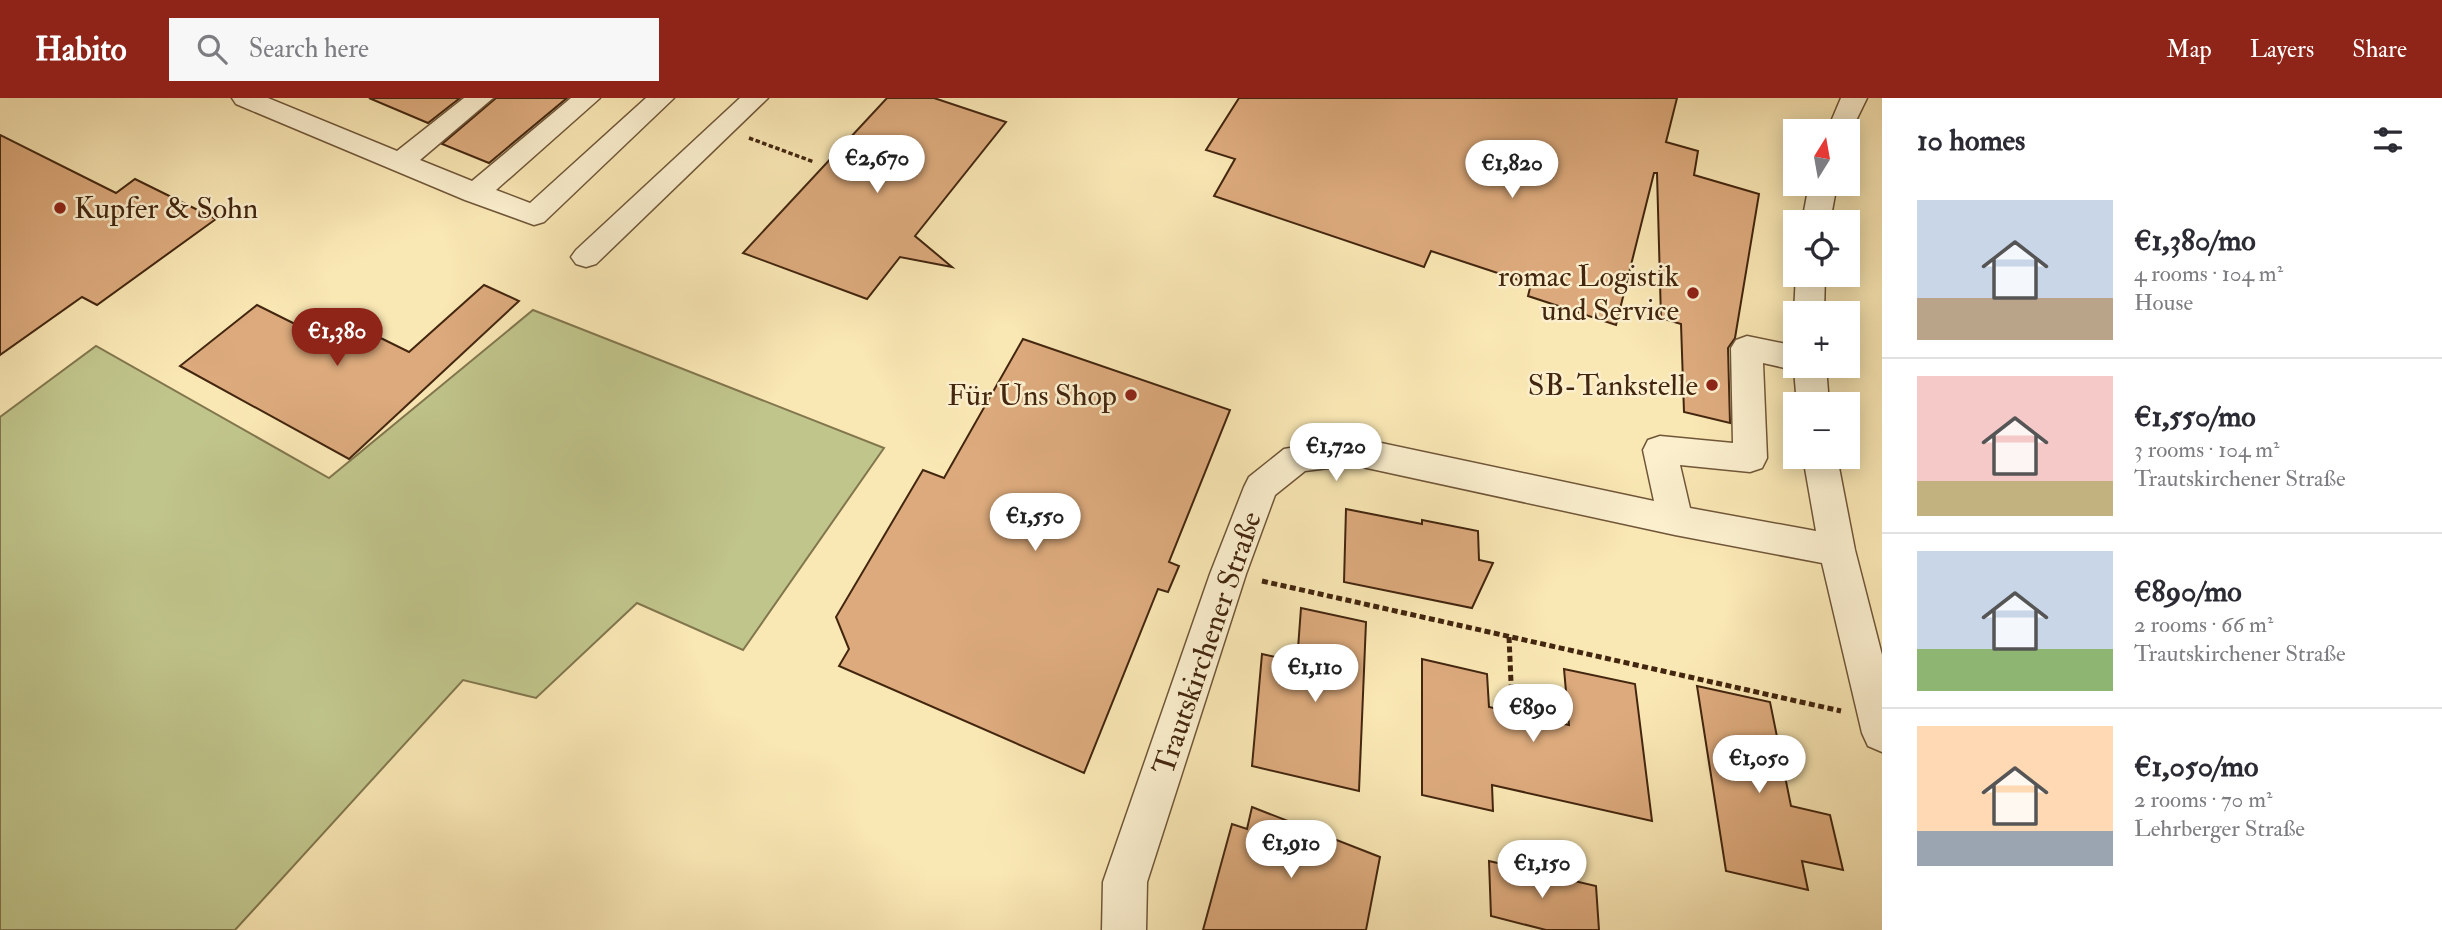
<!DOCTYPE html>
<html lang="en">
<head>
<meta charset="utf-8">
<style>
	:root { --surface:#fff; --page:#f7f7f7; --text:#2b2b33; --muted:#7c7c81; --line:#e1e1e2; --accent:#8f2418 }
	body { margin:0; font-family:"IM FELL Double Pica",serif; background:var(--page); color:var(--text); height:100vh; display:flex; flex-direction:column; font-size:26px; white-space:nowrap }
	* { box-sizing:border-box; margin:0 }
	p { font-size:23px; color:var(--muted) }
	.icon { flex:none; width:38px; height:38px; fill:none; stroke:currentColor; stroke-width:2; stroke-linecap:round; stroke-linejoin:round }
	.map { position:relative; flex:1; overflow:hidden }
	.drawer { display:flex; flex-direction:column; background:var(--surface); width:560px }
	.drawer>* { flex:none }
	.needle { width:46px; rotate:11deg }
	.buttons { position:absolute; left:1783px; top:21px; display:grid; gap:14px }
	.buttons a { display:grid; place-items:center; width:77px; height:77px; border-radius:0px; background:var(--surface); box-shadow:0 4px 18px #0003; font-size:35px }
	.price { position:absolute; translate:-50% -60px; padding:0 16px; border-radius:24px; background:#fff; color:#222; font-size:23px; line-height:46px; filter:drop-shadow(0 2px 4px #0008) }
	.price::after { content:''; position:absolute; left:50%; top:42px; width:21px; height:16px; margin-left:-10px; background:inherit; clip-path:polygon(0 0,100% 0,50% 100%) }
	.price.current { background:var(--accent); color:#fff }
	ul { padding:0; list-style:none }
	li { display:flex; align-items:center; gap:21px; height:175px; padding:0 35px }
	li+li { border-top:2px solid var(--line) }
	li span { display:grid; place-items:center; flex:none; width:196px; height:140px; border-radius:0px; color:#555 }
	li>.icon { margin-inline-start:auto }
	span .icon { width:84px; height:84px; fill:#fffc; stroke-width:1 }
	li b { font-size:30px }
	h2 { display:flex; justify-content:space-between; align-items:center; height:84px; padding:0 35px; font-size:30px }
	header { display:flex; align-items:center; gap:42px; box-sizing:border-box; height:98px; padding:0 35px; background:var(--accent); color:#fff }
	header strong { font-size:33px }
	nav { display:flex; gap:38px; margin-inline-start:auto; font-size:24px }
	.search { width:490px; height:63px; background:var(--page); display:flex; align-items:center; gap:18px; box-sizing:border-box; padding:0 24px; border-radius:0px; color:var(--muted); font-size:26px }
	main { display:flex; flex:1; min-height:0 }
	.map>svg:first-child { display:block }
	.green { fill:#c0c58b; stroke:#82764d; stroke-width:2 }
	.building { fill:#dcaa7c; stroke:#43260f; stroke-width:2 }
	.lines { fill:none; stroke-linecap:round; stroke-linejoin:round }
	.minor-casing { stroke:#705638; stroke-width:3 }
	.path-far1 { stroke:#43260f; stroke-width:3.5; stroke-dasharray:4.5 2.5; stroke-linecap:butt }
	.path { stroke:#43260f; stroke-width:5; stroke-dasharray:6 3.5; stroke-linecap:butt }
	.minor { fill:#fbefce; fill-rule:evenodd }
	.poi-dot { fill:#8f2418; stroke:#fbefce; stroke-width:2.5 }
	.labels { text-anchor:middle; stroke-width:5; stroke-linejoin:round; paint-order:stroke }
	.poi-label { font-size:30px; fill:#43260f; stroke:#fbefce; text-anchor:end }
	.street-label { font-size:30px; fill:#43260f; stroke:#fbefce }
</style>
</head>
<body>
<header>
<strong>Habito</strong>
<div class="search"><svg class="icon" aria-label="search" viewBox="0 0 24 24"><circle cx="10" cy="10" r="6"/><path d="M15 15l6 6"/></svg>Search here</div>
<nav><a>Map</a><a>Layers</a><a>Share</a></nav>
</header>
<main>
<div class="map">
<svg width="1882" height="832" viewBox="0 0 1882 832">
	<rect width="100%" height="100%" fill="#f9e7b4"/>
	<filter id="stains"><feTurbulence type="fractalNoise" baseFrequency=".00286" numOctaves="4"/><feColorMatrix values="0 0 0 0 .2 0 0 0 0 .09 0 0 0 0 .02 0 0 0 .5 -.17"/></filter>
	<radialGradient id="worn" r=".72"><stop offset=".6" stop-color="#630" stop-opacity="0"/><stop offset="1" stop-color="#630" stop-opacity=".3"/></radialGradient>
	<polygon class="green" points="533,212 884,350 743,552 637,505 536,600 463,582 235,832 0,832 0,319 96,248 329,380"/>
	<g class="building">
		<polygon points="369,0 460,0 428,25"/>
		<polygon points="496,0 567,0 489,65 442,46"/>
		<polygon points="887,0 934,0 1006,24 915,138 952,169 900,159 867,201 743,155"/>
		<polygon points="1239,0 1677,0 1666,44 1698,53 1694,77 1759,96 1735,240 1728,250 1730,325 1684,314 1681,226 1661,220 1657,75 1654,75 1616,227 1528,198 1531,186 1431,153 1424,169 1214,98 1235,61 1206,52"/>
		<polygon points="0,37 116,95 135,81 216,121 97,207 82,199 0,257"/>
		<polygon points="484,187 519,203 349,361 180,268 257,207 305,231 326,213 409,254"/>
		<polygon points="1023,241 1230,312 1169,464 1179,468 1168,494 1158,491 1084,675 839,568 849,551 836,519 923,372 944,380"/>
		<polygon points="1346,411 1422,426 1422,422 1478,433 1479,462 1493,465 1472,510 1344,484"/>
		<polygon points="1301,510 1366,524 1359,693 1252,668 1262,556 1297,564"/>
		<polygon points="1422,561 1487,576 1489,609 1569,627 1564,571 1635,586 1652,723 1492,687 1493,713 1422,697"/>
		<polygon points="1697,588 1770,604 1791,708 1830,717 1843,772 1802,763 1808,792 1726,773"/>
		<polygon points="1252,709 1380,759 1366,832 1203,832 1232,726 1247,731"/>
		<polygon points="1489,763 1596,788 1599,832 1546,832 1491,818"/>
	</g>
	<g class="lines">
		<g class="minor-casing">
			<g id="minor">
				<polygon points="232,0 268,0 397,53 464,0 493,0 420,62 472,83 571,0 600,0 496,92 530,105 646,0 674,0 544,124 534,127 465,102 236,6"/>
				<polygon points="740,0 768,0 596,166 586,169 576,166 571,159 576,152"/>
				<polygon points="1841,0 1867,0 1848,39 1848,33 1827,33"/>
				<polygon points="1809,86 1837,86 1830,124 1802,124"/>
				<polygon points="1796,176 1825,177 1824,215 1796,215 1796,218 1794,215"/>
				<polygon points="1747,238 1796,248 1796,268 1826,268 1829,306 1797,306 1794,272 1763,265 1767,360 1762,370 1750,374 1680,367 1690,410 1816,433 1803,359 1837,359 1855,452 1882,557 1882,654 1868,648 1862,635 1822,465 1675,437 1353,367 1305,373 1275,397 1246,476 1147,784 1146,832 1102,832 1103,784 1210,476 1244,389 1249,379 1284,351 1353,339 1654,403 1643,352 1648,342 1660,338 1733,345 1731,250 1736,242"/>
			</g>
		</g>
		<polyline class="path-far1" points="749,40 814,64"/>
		<g class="path">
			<polyline points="1262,483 1841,613"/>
			<polyline points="1509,539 1512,607 1560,618"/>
		</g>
		<use href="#minor" class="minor"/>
	</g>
	<g class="poi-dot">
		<circle cx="60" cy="110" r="7"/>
		<circle cx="1693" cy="195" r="7"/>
		<circle cx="1712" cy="287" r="7"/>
		<circle cx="1131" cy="297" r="7"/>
	</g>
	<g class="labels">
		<g class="poi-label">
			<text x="74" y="120" text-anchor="start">Kupfer &amp; Sohn</text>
			<text x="1679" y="188">romac Logistik<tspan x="1679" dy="34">und Service</tspan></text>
			<text x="1698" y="297">SB-Tankstelle</text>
			<text x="1117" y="307">Für Uns Shop</text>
		</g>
		<g class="street-label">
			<text transform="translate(1207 545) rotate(-71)" y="10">Trautskirchener Straße</text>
		</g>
	</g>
	<rect width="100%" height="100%" filter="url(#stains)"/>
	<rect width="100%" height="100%" fill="url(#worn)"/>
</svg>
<div class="buttons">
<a><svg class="needle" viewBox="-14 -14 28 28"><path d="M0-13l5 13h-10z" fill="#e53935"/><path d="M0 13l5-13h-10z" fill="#7c7c81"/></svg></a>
<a><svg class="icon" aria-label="locate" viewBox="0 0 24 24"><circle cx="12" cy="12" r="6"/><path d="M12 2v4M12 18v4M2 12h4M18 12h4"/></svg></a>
<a>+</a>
<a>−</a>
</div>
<b class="price" style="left:877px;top:97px">€2,670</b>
<b class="price" style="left:1512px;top:102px">€1,820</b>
<b class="price current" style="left:337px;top:270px">€1,380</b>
<b class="price" style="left:1336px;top:385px">€1,720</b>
<b class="price" style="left:1035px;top:455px">€1,550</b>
<b class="price" style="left:1315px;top:606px">€1,110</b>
<b class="price" style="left:1533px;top:646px">€890</b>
<b class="price" style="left:1759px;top:697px">€1,050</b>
<b class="price" style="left:1291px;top:782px">€1,910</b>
<b class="price" style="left:1542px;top:802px">€1,150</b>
</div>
<section class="drawer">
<h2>10 homes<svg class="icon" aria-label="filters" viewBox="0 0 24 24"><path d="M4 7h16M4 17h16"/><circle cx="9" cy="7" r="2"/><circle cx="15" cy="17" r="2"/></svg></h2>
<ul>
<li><span style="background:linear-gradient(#c9d6e8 70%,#b9a48a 0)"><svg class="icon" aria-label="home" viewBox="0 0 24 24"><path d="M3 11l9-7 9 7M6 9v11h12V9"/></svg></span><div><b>€1,380/mo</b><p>4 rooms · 104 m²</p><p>House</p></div></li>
<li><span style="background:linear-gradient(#f6c9c9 75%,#c2b280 0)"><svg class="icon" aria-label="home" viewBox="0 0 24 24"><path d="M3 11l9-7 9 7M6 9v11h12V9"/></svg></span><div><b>€1,550/mo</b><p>3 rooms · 104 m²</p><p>Trautskirchener Straße</p></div></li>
<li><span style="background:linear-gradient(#c9d6e8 70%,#8fb573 0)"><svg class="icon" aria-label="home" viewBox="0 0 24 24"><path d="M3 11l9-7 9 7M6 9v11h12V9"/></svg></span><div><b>€890/mo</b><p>2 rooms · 66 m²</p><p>Trautskirchener Straße</p></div></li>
<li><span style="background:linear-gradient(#ffd9b3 75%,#9aa5b1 0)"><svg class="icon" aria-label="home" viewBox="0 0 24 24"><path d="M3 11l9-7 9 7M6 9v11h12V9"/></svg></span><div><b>€1,050/mo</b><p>2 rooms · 70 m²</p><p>Lehrberger Straße</p></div></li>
</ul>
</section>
</main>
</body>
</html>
